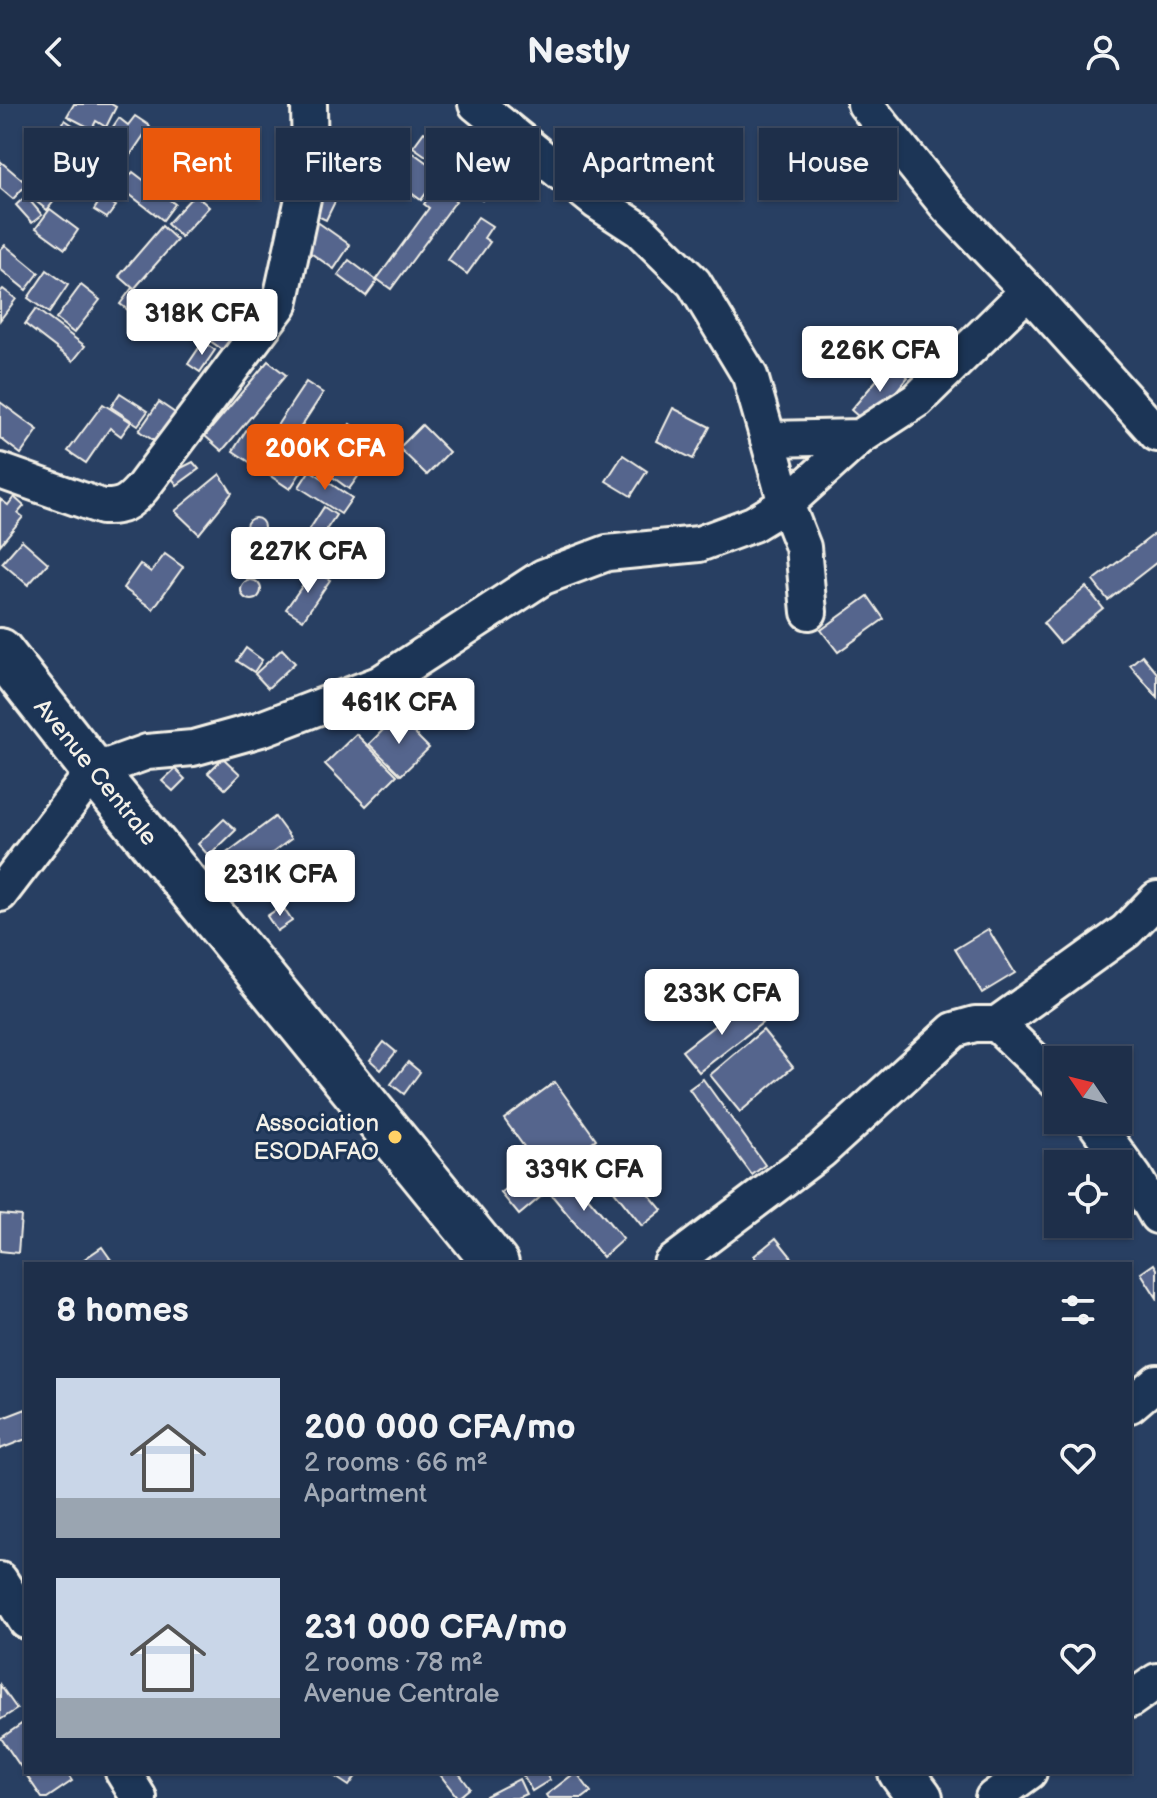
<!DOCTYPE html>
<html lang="en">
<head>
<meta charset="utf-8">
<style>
	:root { --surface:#1e2f4a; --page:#263751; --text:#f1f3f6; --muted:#a1a9b5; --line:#3c4a62; --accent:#ea580c }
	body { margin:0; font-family:"Balsamiq Sans",sans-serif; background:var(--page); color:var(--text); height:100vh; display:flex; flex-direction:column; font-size:30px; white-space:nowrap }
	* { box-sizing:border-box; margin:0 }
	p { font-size:26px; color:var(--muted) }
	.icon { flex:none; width:44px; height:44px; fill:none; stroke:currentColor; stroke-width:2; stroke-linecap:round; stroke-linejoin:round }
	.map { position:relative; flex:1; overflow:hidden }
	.drawer { position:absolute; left:24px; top:1158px; width:1108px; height:512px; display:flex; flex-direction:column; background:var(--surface); border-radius:0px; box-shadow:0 2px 6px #0004,0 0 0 2px var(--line) }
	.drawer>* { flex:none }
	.hud { position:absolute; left:24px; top:24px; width:1110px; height:72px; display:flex; gap:16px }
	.needle { width:52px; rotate:305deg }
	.fabs { position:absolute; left:1044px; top:942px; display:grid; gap:16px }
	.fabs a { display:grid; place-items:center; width:88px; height:88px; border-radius:0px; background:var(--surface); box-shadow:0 2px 6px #0004,0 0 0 2px var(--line); font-size:40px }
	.price { position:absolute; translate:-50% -68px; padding:0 18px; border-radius:8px; background:#fff; color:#222; font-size:26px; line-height:52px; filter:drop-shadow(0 2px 4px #0008) }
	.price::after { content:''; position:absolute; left:50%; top:48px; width:24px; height:18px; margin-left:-12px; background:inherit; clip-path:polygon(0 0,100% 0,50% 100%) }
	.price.current { background:var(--accent); color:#fff }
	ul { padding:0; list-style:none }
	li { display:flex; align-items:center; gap:24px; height:200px; padding:0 32px }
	li span { display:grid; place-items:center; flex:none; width:224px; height:160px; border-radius:0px; color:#555 }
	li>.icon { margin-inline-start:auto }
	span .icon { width:96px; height:96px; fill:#fffc; stroke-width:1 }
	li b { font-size:34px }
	h2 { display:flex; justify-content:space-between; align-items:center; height:96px; padding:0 32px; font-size:34px }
	.tag { padding:0 28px; border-radius:0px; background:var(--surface); box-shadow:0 2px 6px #0004,0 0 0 2px var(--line); font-size:28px; line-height:72px }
	.tag.current { background:var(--accent); color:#fff }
	header { display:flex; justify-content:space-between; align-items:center; height:104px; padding:0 32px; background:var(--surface); font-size:36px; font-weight:700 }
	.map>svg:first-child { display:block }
	.building { fill:#55658d; stroke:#f4f1e8; stroke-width:2 }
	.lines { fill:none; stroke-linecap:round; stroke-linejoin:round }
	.minor-casing { stroke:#f4f1e8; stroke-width:40 }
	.major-casing { stroke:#f4f1e8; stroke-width:50 }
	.minor { stroke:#1d3557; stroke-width:34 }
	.major { stroke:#1d3557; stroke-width:44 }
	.poi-dot { fill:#ffd166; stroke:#1d3557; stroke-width:3 }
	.labels { text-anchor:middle; stroke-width:6; stroke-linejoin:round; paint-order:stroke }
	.street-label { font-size:24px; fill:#f4f1e8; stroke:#1d3557 }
	.poi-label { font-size:24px; fill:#f4f1e8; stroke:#1d3557; text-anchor:end }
</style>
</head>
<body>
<header><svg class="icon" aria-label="back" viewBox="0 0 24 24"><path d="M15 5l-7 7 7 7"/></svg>Nestly<svg class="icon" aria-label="person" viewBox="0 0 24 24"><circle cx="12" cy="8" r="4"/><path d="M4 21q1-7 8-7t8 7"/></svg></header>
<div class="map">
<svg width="1157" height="1694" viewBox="0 0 1157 1694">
	<rect width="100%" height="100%" fill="#283f62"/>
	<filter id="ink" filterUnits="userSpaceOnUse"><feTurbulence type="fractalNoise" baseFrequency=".0125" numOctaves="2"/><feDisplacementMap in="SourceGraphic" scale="16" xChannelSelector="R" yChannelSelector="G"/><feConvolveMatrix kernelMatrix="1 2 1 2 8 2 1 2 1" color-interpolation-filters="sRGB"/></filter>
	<g filter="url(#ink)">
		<g class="building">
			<polygon points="74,0 111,0 116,3 106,23 96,17 92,25 67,12"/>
			<polygon points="135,12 150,22 127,56 104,36 119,14 128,21"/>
			<polygon points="65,16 83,28 70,46 53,34"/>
			<polygon points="424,28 453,49 442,63 413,43"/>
			<polygon points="399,33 404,37 401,40 441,69 421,96 393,76 395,73 384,65 389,58 384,54"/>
			<polygon points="161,35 203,68 190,85 147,51"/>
			<polygon points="46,40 57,48 49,61 37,53"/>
			<polygon points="109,48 125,59 105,89 89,78"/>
			<polygon points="61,51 87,69 76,85 50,68"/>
			<polygon points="464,56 480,68 470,82 453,70"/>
			<polygon points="0,57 27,80 13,95 0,84"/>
			<polygon points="329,67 346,75 326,116 309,108"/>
			<polygon points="133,68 175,100 163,116 121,84"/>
			<polygon points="482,70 494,80 482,96 470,87"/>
			<polygon points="437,82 456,97 391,185 377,175 429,104 424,100"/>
			<polygon points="39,85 54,97 47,106 32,94"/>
			<polygon points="195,90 209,103 181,133 167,120"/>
			<polygon points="26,92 42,111 32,119 16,101"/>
			<polygon points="102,93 116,102 107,114 94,106"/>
			<polygon points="50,105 78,126 65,145 36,124"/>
			<polygon points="478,113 492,122 484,134 490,138 467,170 448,156"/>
			<polygon points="316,117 350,141 334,165 299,141"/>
			<polygon points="162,122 177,136 134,185 119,172"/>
			<polygon points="5,141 39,169 26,186 0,165 0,146"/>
			<polygon points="349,156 377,177 366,192 338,171"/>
			<polygon points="47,166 68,181 49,209 28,194"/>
			<polygon points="81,181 100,196 74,229 56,215"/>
			<polygon points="132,184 152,200 140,215 120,200"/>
			<polygon points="3,185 16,195 0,216 0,188"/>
			<polygon points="174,194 186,203 170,226 158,218"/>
			<polygon points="36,205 85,242 73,257 25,220"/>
			<polygon points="208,209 238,230 226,248 196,227"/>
			<polygon points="203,238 215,246 200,268 188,260"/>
			<polygon points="268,257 286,271 222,347 205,332"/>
			<polygon points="892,258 908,273 868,321 851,306"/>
			<polygon points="306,278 323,289 285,347 268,335"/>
			<polygon points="120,289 148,307 138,321 111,303"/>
			<polygon points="0,298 38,326 21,350 0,334"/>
			<polygon points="159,298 178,311 159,340 139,327"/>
			<polygon points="103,300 131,318 121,332 110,324 86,359 68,347"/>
			<polygon points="673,304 710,323 693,355 657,337"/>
			<polygon points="350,320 380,342 349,385 319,363"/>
			<polygon points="422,321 449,348 427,371 399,344"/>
			<polygon points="247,325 305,362 290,385 233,347"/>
			<polygon points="623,351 647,367 631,392 606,377"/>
			<polygon points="193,358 199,365 177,381 169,370"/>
			<polygon points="310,366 352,394 341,410 299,383"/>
			<polygon points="220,370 232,389 199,430 175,407"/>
			<polygon points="14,393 24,402 18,409 23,413 0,441 0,395 8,401"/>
			<polygon points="324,403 336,411 316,441 304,434"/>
			<circle cx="255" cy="423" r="9"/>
			<polygon points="1157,428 1157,458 1108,496 1093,477"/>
			<polygon points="22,436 48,459 28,481 2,459"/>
			<polygon points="165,450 183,463 153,505 123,484 140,460 151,468"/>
			<polygon points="314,465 330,476 303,516 286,505"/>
			<circle cx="251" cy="486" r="10"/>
			<polygon points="1086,483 1103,504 1060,539 1043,519"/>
			<polygon points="868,492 884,515 838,548 821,526"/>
			<polygon points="246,544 262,556 254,568 237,557"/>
			<polygon points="282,545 295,559 268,584 255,570"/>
			<polygon points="1142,551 1157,569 1157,593 1130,561"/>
			<polygon points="397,612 429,644 401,671 369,640"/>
			<polygon points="356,630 397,671 366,702 325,660"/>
			<polygon points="223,654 240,670 225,685 208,669"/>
			<polygon points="175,665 185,675 173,687 162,677"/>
			<polygon points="275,713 291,735 240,773 224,751"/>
			<polygon points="224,715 236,726 209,752 198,740"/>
			<polygon points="282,802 292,817 277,827 267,812"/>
			<polygon points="988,825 1015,869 982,889 955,845"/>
			<polygon points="745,898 762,919 699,968 682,947"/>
			<polygon points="763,926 793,963 740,1008 710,971"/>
			<polygon points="384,938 396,948 381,966 370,956"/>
			<polygon points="408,958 420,968 404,990 391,980"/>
			<polygon points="703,975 765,1061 752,1071 689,985"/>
			<polygon points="555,978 596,1035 546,1073 504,1015"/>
			<polygon points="616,1051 662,1106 642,1122 597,1066"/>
			<polygon points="565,1066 623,1135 603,1153 545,1083"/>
			<polygon points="527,1069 544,1090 519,1111 501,1089"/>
			<polygon points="0,1110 21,1112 18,1149 0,1147"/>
			<polygon points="776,1134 797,1160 760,1160 754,1152"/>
			<polygon points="102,1143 114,1160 77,1160"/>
			<polygon points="1154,1160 1157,1165 1157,1194 1141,1169"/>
			<polygon points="26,1305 26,1335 0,1345 0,1315"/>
			<polygon points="0,1581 17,1605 0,1616"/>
			<polygon points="26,1617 26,1668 66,1668 72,1677 47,1694 42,1694 1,1634"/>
			<polygon points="332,1668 359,1668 349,1682 331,1670"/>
			<polygon points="438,1668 458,1668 470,1684 458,1694"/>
			<polygon points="521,1668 545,1668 550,1676 532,1687"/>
			<polygon points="576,1668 591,1688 583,1694 548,1694 546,1691"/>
			<polygon points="519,1675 526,1690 517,1694 487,1694 486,1692"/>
		</g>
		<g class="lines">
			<g class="minor-casing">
				<g id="minor">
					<polyline points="476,0 597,98 640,126 694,179 750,272 768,335 860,333 917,296 1028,187 1157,330"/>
					<polyline points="865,0 948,103 1028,187"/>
					<path d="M0 367 102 403C122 404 129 399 142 384L280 200 310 62 309 0"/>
					<polyline points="809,508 803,443 786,400 860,333"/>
					<polyline points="0,790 94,667 147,648 193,644 261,625 379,580 543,473 607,449 699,440 753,420 786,400 768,335"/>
					<polyline points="997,920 1126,827 1157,795"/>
					<polyline points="1093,1016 1135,1074 1157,1112"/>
					<polyline points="671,1160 821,1047 954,926 975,920 997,920 1058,979"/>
					<polyline points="1130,1301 1157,1278"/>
					<polyline points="0,1476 26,1517"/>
					<polyline points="1130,1596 1157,1577"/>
					<polyline points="123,1668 139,1694"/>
					<polyline points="993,1694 1029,1668"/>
				</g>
			</g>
			<g class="major-casing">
				<g id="major">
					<polyline points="0,547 94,667 496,1160"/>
					<polyline points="901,1668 920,1694"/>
				</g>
			</g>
			<use href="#minor" class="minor"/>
			<use href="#major" class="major"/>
		</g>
	</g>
	<circle class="poi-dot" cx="395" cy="1033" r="8"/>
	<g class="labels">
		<g class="street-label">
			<text transform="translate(96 668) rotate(51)" y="8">Avenue Centrale</text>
		</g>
		<g class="poi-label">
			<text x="379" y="1027">Association<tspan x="379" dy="28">ESODAFAO</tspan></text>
		</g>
	</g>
</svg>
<div class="fabs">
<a><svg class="needle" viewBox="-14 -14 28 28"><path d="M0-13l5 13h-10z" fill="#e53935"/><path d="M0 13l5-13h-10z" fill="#a1a9b5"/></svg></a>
<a><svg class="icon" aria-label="locate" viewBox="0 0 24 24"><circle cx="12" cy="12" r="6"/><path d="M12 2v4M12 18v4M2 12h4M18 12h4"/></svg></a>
</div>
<b class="price" style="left:202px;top:253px">318K CFA</b>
<b class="price" style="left:880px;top:290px">226K CFA</b>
<b class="price current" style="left:325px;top:388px">200K CFA</b>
<b class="price" style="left:308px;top:491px">227K CFA</b>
<b class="price" style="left:399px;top:642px">461K CFA</b>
<b class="price" style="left:280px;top:814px">231K CFA</b>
<b class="price" style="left:722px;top:933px">233K CFA</b>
<b class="price" style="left:584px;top:1109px">339K CFA</b>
<div class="hud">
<a class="tag">Buy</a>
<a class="tag current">Rent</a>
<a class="tag">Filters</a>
<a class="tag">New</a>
<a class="tag">Apartment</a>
<a class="tag">House</a>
</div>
<section class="drawer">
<h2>8 homes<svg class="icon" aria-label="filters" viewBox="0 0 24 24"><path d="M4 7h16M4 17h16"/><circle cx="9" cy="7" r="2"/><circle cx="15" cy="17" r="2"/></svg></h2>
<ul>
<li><span style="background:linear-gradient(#c9d6e8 75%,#9aa5b1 0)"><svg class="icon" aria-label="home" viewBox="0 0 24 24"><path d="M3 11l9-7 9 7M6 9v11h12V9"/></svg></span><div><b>200 000 CFA/mo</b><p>2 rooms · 66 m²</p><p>Apartment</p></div><svg class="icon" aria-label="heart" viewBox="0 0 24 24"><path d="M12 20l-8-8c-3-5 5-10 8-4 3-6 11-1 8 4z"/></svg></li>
<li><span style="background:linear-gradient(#c9d6e8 75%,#9aa5b1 0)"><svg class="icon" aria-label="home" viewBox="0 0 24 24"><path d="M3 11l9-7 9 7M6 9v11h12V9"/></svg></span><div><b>231 000 CFA/mo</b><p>2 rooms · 78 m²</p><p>Avenue Centrale</p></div><svg class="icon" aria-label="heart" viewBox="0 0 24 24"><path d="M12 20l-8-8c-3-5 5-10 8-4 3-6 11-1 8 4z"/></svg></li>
</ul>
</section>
</div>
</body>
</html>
